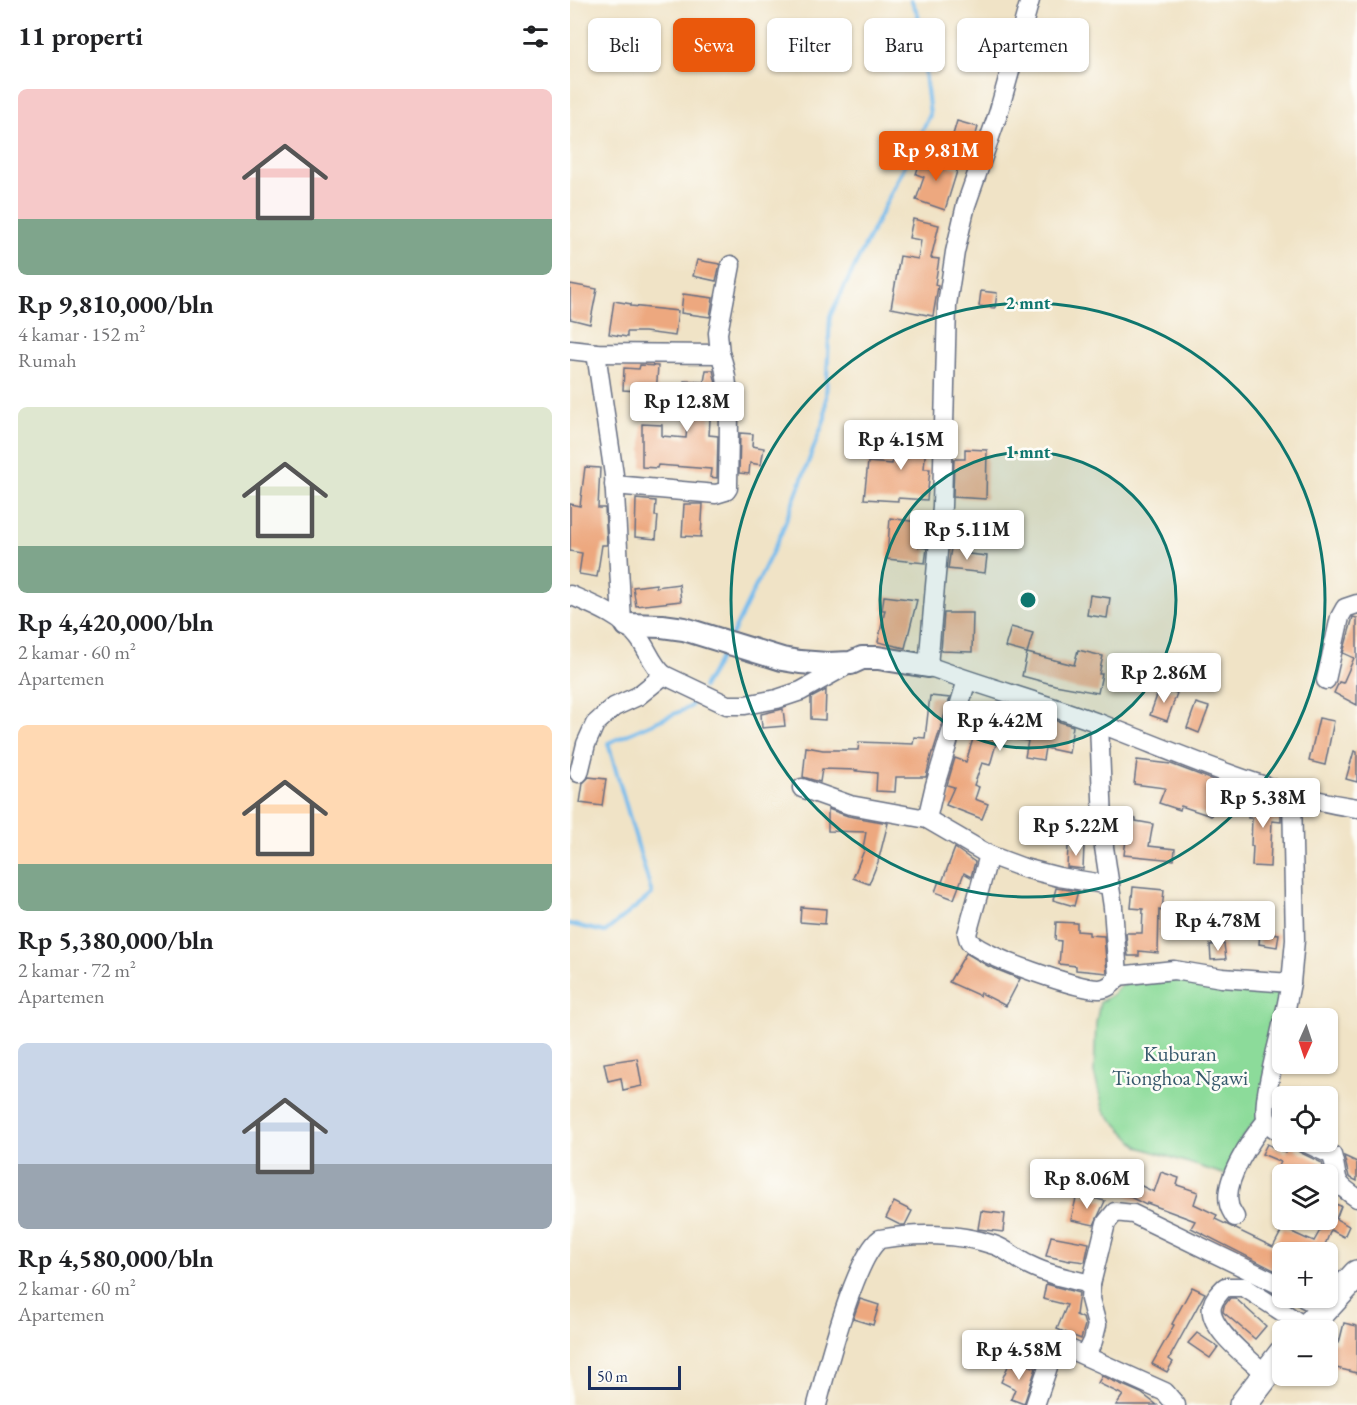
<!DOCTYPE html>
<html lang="id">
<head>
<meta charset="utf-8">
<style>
	:root { --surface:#fff; --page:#f6f6f6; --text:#202124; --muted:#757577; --accent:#ea580c }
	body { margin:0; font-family:"EB Garamond",serif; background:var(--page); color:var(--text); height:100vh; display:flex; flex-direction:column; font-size:22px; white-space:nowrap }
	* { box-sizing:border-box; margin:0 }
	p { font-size:20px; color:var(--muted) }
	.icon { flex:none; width:33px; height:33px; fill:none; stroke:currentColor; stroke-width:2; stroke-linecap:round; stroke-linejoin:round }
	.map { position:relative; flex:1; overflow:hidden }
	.panel { display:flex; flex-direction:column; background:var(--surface); width:570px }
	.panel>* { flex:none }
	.banner { position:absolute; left:18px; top:18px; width:570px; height:54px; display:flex; gap:12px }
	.needle { width:39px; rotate:183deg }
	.tools { position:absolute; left:702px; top:1008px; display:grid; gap:12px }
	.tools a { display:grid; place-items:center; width:66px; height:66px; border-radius:9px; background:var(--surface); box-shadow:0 2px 4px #0004; font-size:30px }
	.scale { position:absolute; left:18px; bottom:15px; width:93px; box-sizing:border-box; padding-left:6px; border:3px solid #1b2f5e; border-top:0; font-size:16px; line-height:21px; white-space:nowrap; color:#1b2f5e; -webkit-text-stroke:4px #fdfcf7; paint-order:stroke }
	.price { position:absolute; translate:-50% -51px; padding:0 14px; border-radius:6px; background:#fff; color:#222; font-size:20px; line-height:39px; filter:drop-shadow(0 2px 3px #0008) }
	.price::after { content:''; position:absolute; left:50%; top:36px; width:18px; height:14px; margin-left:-9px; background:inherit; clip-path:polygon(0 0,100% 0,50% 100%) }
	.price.selected { background:var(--accent); color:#fff }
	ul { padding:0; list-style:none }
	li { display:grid; align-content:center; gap:12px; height:318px; padding:0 18px }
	li span { display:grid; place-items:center; height:186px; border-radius:9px; color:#555 }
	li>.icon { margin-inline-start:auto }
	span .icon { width:108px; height:108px; fill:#fffc; stroke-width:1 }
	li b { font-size:26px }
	h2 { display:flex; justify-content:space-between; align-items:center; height:72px; padding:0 18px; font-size:26px }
	.chip { padding:0 21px; border-radius:9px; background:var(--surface); box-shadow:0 2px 4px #0004; font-size:21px; line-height:54px }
	.chip.selected { background:var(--accent); color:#fff }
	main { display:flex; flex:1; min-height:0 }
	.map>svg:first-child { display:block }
	.green { fill:#8cdb9a; stroke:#54857c; stroke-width:1.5 }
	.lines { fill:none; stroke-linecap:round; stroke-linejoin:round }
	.stream { stroke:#76bced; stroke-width:4 }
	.building { fill:#eda87f }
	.minor-casing { stroke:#666e82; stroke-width:21 }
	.major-casing { stroke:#666e82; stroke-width:26 }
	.highway-casing { stroke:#666e82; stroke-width:30 }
	.minor { stroke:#fff; stroke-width:18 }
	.major { stroke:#fff; stroke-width:22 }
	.highway { stroke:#fff; stroke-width:27 }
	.ring { fill:none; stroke:#0f766e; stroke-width:3 }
	.labels { text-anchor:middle; stroke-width:5; stroke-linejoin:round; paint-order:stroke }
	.park-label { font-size:21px; fill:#375a6d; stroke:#fdfcf7 }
	.centre { fill:#0f766e; stroke:#fdfcf7; stroke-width:3 }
	.ring-label { font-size:18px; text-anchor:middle; font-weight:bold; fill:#0f766e; stroke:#fdfcf7; stroke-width:5; stroke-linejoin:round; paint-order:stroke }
</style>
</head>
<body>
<main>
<section class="panel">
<h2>11 properti<svg class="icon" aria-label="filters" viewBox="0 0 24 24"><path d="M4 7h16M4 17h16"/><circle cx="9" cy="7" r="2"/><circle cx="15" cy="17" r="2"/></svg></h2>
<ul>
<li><span style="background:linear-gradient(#f6c9c9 70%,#7fa58c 0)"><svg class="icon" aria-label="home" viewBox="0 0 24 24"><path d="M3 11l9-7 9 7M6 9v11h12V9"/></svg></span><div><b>Rp 9,810,000/bln</b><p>4 kamar · 152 m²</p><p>Rumah</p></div></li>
<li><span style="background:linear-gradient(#dfe7d0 75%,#7fa58c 0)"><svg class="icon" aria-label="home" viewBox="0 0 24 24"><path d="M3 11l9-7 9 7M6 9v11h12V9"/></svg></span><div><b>Rp 4,420,000/bln</b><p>2 kamar · 60 m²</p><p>Apartemen</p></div></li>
<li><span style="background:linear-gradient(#ffd9b3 75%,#7fa58c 0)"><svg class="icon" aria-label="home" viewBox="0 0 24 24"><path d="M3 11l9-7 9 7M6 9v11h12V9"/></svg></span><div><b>Rp 5,380,000/bln</b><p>2 kamar · 72 m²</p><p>Apartemen</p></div></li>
<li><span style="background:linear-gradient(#c9d6e8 65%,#9aa5b1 0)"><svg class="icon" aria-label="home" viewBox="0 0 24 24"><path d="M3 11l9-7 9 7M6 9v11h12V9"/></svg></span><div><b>Rp 4,580,000/bln</b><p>2 kamar · 60 m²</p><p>Apartemen</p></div></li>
</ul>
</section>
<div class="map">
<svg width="787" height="1405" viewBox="0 0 787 1405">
	<rect width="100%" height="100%" fill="#fdfcf7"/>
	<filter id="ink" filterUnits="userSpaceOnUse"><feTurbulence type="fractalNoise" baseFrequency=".0167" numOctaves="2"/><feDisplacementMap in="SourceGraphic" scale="12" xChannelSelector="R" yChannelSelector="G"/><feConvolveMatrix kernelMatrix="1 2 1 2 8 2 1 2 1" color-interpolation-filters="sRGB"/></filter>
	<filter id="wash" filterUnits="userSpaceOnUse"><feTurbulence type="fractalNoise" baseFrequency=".008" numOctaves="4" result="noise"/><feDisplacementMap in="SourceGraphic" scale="24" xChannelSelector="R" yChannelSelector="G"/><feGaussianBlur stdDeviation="1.35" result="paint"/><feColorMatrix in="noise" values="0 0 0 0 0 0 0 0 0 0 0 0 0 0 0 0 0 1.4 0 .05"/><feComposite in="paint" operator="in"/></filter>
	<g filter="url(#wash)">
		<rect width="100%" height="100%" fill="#f0e3c6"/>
		<polygon class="green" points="605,979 652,985 714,988 690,1109 687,1120 672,1138 656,1175 569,1147 534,1111 524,1073 526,1023 530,1002 542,995 552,984"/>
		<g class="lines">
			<g class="stream">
				<polyline points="162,635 211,534 255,418 260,316 360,115 348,14 341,0"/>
				<polyline points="133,687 155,650"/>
				<polyline points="0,924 35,932 82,894 38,743 120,707 127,696"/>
			</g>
		</g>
		<g id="blocks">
			<g class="building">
				<polygon points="387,121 408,127 401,152 380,145"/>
				<polygon points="352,156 388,168 375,210 346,200 354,177 346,174"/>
				<polygon points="343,219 369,225 361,258 369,259 365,285 368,286 363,316 321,308 330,256 348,259 351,240 339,238"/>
				<polygon points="127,260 150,264 146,281 123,276"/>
				<polygon points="0,284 27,289 20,324 0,319"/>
				<polygon points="411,291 427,293 425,308 409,306"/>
				<polygon points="113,294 143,298 140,317 111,313"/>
				<polygon points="44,301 61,304 61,306 108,311 105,336 75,332 57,332 57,337 39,334"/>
				<polygon points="70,365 88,366 86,395 68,394 68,391 53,390 54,368 69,369"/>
				<polygon points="136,370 143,370 146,384 147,406 141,405 139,435 148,436 147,478 140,477 141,469 88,465 87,468 72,467 72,424 92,425 92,436 116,438 119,401 113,401 114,381 134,382"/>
				<polygon points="328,430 357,432 354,469 360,469 357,500 328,498 328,501 294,499 298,462 322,464 325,445 327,445"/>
				<polygon points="170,433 183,434 182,446 194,448 191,465 180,463 179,474 169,473"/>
				<polygon points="395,449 417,450 416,499 383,497 384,459 395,459"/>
				<polygon points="15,467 30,468 28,508 35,508 37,545 32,545 27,577 9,574 12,553 0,551 0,504 10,506"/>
				<polygon points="66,499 86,501 85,516 88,516 86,539 65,537"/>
				<polygon points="114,504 133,504 131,537 112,536"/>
				<polygon points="320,518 353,523 349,547 357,548 355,563 317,559"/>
				<polygon points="381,548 399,550 399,554 417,556 415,573 378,569"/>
				<polygon points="86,584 86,587 109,584 111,601 66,606 63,587"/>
				<polygon points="520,595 540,598 537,618 517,615"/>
				<polygon points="314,596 347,600 335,648 308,642 315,610 312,610"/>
				<polygon points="374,613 403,613 402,652 371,651"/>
				<polygon points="783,617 787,618 787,705 764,693 769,682 773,683 784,658 773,653"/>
				<polygon points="441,627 463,633 457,653 435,647"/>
				<polygon points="508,650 533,656 529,674 532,674 528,693 485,685 452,676 457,653 504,665"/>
				<polygon points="590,687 607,693 597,721 580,715"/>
				<polygon points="256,690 255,720 241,719 241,698"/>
				<polygon points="360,696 380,698 363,752 362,752 356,777 326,777 325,792 306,791 307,773 286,771 287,770 252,769 250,782 233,777 236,747 253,750 288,750 289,742 343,744 344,737 355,738"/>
				<polygon points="626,703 639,707 629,733 617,728"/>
				<polygon points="401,706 412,709 411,717 462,723 463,716 484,720 503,726 499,753 475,748 473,760 455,757 458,741 428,737 420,765 412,763 404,785 409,787 405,799 418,804 412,819 376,805 384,787 377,785 385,758 396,762 405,732 393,730"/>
				<polygon points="213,709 215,726 192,728 191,714"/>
				<polygon points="749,718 764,721 755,765 739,761"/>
				<polygon points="784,751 787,752 787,782 776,779"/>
				<polygon points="567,760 601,764 651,783 641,816 611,806 610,810 589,803 595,788 564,784"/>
				<polygon points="19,777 36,779 32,806 10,803 13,783"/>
				<polygon points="679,798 695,799 695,803 711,804 711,822 702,821 700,867 682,866 683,846 681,846 682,818 678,818"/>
				<polygon points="258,809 278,816 318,823 308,862 299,884 283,878 295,848 293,848 296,832 258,831"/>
				<polygon points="551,815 566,819 566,821 583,824 579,846 605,849 604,860 554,855 556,839 546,837"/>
				<polygon points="498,846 514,846 513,869 497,867"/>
				<polygon points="385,848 405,862 401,877 394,873 384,899 365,892 369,881 372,882"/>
				<polygon points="563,887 594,890 592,911 589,910 588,953 569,951 569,956 558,956 556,933 572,933 573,909 561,908"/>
				<polygon points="486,888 508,891 504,906 483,900"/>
				<polygon points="231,907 256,909 255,924 230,922"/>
				<polygon points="486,922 507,923 507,931 519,932 519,935 534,936 537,973 506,970 506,966 489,964 491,941 485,940"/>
				<polygon points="690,932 709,934 707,947 689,944"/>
				<polygon points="654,944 656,959 641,960 640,945"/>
				<polygon points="396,953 418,966 450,979 436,1006 411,993 410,996 379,982"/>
				<polygon points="67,1058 72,1086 53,1090 51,1078 38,1081 34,1063"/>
				<polygon points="697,1144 716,1153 720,1144 724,1146 729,1152 752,1163 755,1174 705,1174 711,1162 692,1154"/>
				<polygon points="774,1156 787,1162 787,1181 779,1177"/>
				<polygon points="591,1172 609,1178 607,1185 628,1192 624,1204 647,1215 645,1219 703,1247 713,1228 737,1239 737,1238 744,1241 765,1204 771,1206 766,1219 779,1226 774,1237 761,1230 752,1252 712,1252 712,1274 621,1228 625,1221 577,1203 576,1205 544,1189 551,1176 584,1192"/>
				<polygon points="507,1194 535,1201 524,1225 501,1220"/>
				<polygon points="324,1202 342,1211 335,1225 330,1225 316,1218"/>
				<polygon points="411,1211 435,1214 433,1232 408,1229"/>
				<polygon points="481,1236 519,1243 515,1262 500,1260 500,1261 476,1256"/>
				<polygon points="476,1284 509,1293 506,1315 513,1318 515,1325 511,1339 487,1329 497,1305 473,1299"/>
				<polygon points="622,1287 635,1293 599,1359 603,1362 597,1372 582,1364 604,1325 602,1324"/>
				<polygon points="660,1298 665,1298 696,1326 685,1339 653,1312 654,1306"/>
				<polygon points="290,1299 309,1305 303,1325 283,1319"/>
				<polygon points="774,1323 787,1326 787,1373 758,1366 758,1341 769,1343"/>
				<polygon points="627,1333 648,1347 640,1358 618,1343"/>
				<polygon points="439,1364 453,1370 456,1364 466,1368 454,1404 441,1399 445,1389 431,1382"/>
				<polygon points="532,1376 571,1393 587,1405 546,1405 553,1395 528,1383"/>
			</g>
		</g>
	</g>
	<g filter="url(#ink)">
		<use href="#blocks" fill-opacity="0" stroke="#666e82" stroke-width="1.5"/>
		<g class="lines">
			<g class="minor-casing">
				<g id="minor">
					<path d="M460 0 428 114 396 205 385 252 377 305 372 506 358 666C415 687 474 703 531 724 615 756 698 795 787 808"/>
					<path d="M0 350 26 353 150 354C163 384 158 452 158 488L156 491 146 494 44 485"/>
					<polyline points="26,353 44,475 52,622"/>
					<polyline points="150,354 148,333 161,265"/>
					<path d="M0 595C23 605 52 616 68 637 78 649 81 664 94 675L157 705H175L207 699 231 691 281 663"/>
					<polyline points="756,680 770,617 775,608 787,604"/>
					<polyline points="529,723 534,847 543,907 548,976"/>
					<polyline points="9,773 16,744 25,724 44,707 68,696 94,675"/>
					<polyline points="232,788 280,805 357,819 419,855 454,868 489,877 540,885"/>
					<polyline points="357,819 365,785 397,680"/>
					<path d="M419 855 397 934C398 937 398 940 400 942 414 957 510 990 530 989 539 988 544 983 548 976L604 970 652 978 721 983"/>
					<polyline points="714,1018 721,983 725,940 722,795"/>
					<path d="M712 1025C708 1045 692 1100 696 1117 698 1125 705 1129 712 1133"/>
					<path d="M734 1142 762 1155C770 1181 760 1180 787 1198"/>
					<path d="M665 1217C663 1213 659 1208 659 1204 653 1180 682 1138 697 1120"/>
					<polyline points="734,1298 756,1309"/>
					<polyline points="516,1355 523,1341 527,1325 520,1299 521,1284 536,1223 545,1212 563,1214 712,1286"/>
					<path d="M695 1374C681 1360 637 1328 642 1306 644 1298 649 1293 655 1287H674L737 1328"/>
					<path d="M247 1405C256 1371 285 1257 310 1239 346 1233 389 1233 424 1245 437 1249 447 1260 459 1265 479 1275 500 1279 521 1284"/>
					<polyline points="465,1405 483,1352 495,1347 595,1392 606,1405"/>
				</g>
			</g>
			<g class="major-casing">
				<polyline id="major" points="57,625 92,626 114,629 212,659 230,662 257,664 281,663 292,658 308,658 358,666"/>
			</g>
			<g class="highway-casing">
				<g id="highway">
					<polyline points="735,1330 787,1274"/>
					<polyline points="673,1405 712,1354"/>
				</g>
			</g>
			<use href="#minor" class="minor"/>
			<use href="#major" class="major"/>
			<use href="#highway" class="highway"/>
		</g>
	</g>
	<circle cx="458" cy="600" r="148" fill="#0f766e" fill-opacity=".12"/>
	<g class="ring">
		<circle cx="458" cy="600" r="148"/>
		<circle cx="458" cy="600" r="297"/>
	</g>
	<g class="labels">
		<g class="park-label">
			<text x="610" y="1061">Kuburan<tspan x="610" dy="24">Tionghoa Ngawi</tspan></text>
		</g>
	</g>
	<circle cx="458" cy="600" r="9" class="centre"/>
	<g class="ring-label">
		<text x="458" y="309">2 mnt</text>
		<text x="458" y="458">1 mnt</text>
	</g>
</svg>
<div class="tools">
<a><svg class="needle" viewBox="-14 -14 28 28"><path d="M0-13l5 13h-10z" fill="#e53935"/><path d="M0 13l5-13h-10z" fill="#757577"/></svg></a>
<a><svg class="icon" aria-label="locate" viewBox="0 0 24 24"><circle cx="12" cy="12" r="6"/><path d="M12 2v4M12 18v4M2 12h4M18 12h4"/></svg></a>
<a><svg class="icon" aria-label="layers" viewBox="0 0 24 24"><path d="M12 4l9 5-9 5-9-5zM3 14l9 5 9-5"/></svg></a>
<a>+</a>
<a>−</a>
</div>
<div class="scale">50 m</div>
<b class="price selected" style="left:366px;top:182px">Rp 9.81M</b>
<b class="price" style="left:117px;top:433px">Rp 12.8M</b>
<b class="price" style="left:331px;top:471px">Rp 4.15M</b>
<b class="price" style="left:397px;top:561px">Rp 5.11M</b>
<b class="price" style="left:594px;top:704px">Rp 2.86M</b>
<b class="price" style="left:430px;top:752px">Rp 4.42M</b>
<b class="price" style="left:693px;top:829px">Rp 5.38M</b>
<b class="price" style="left:506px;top:857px">Rp 5.22M</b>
<b class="price" style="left:648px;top:952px">Rp 4.78M</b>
<b class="price" style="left:517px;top:1210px">Rp 8.06M</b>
<b class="price" style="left:449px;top:1381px">Rp 4.58M</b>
<div class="banner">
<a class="chip">Beli</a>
<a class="chip selected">Sewa</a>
<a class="chip">Filter</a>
<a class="chip">Baru</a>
<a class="chip">Apartemen</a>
</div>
</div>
</main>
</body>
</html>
